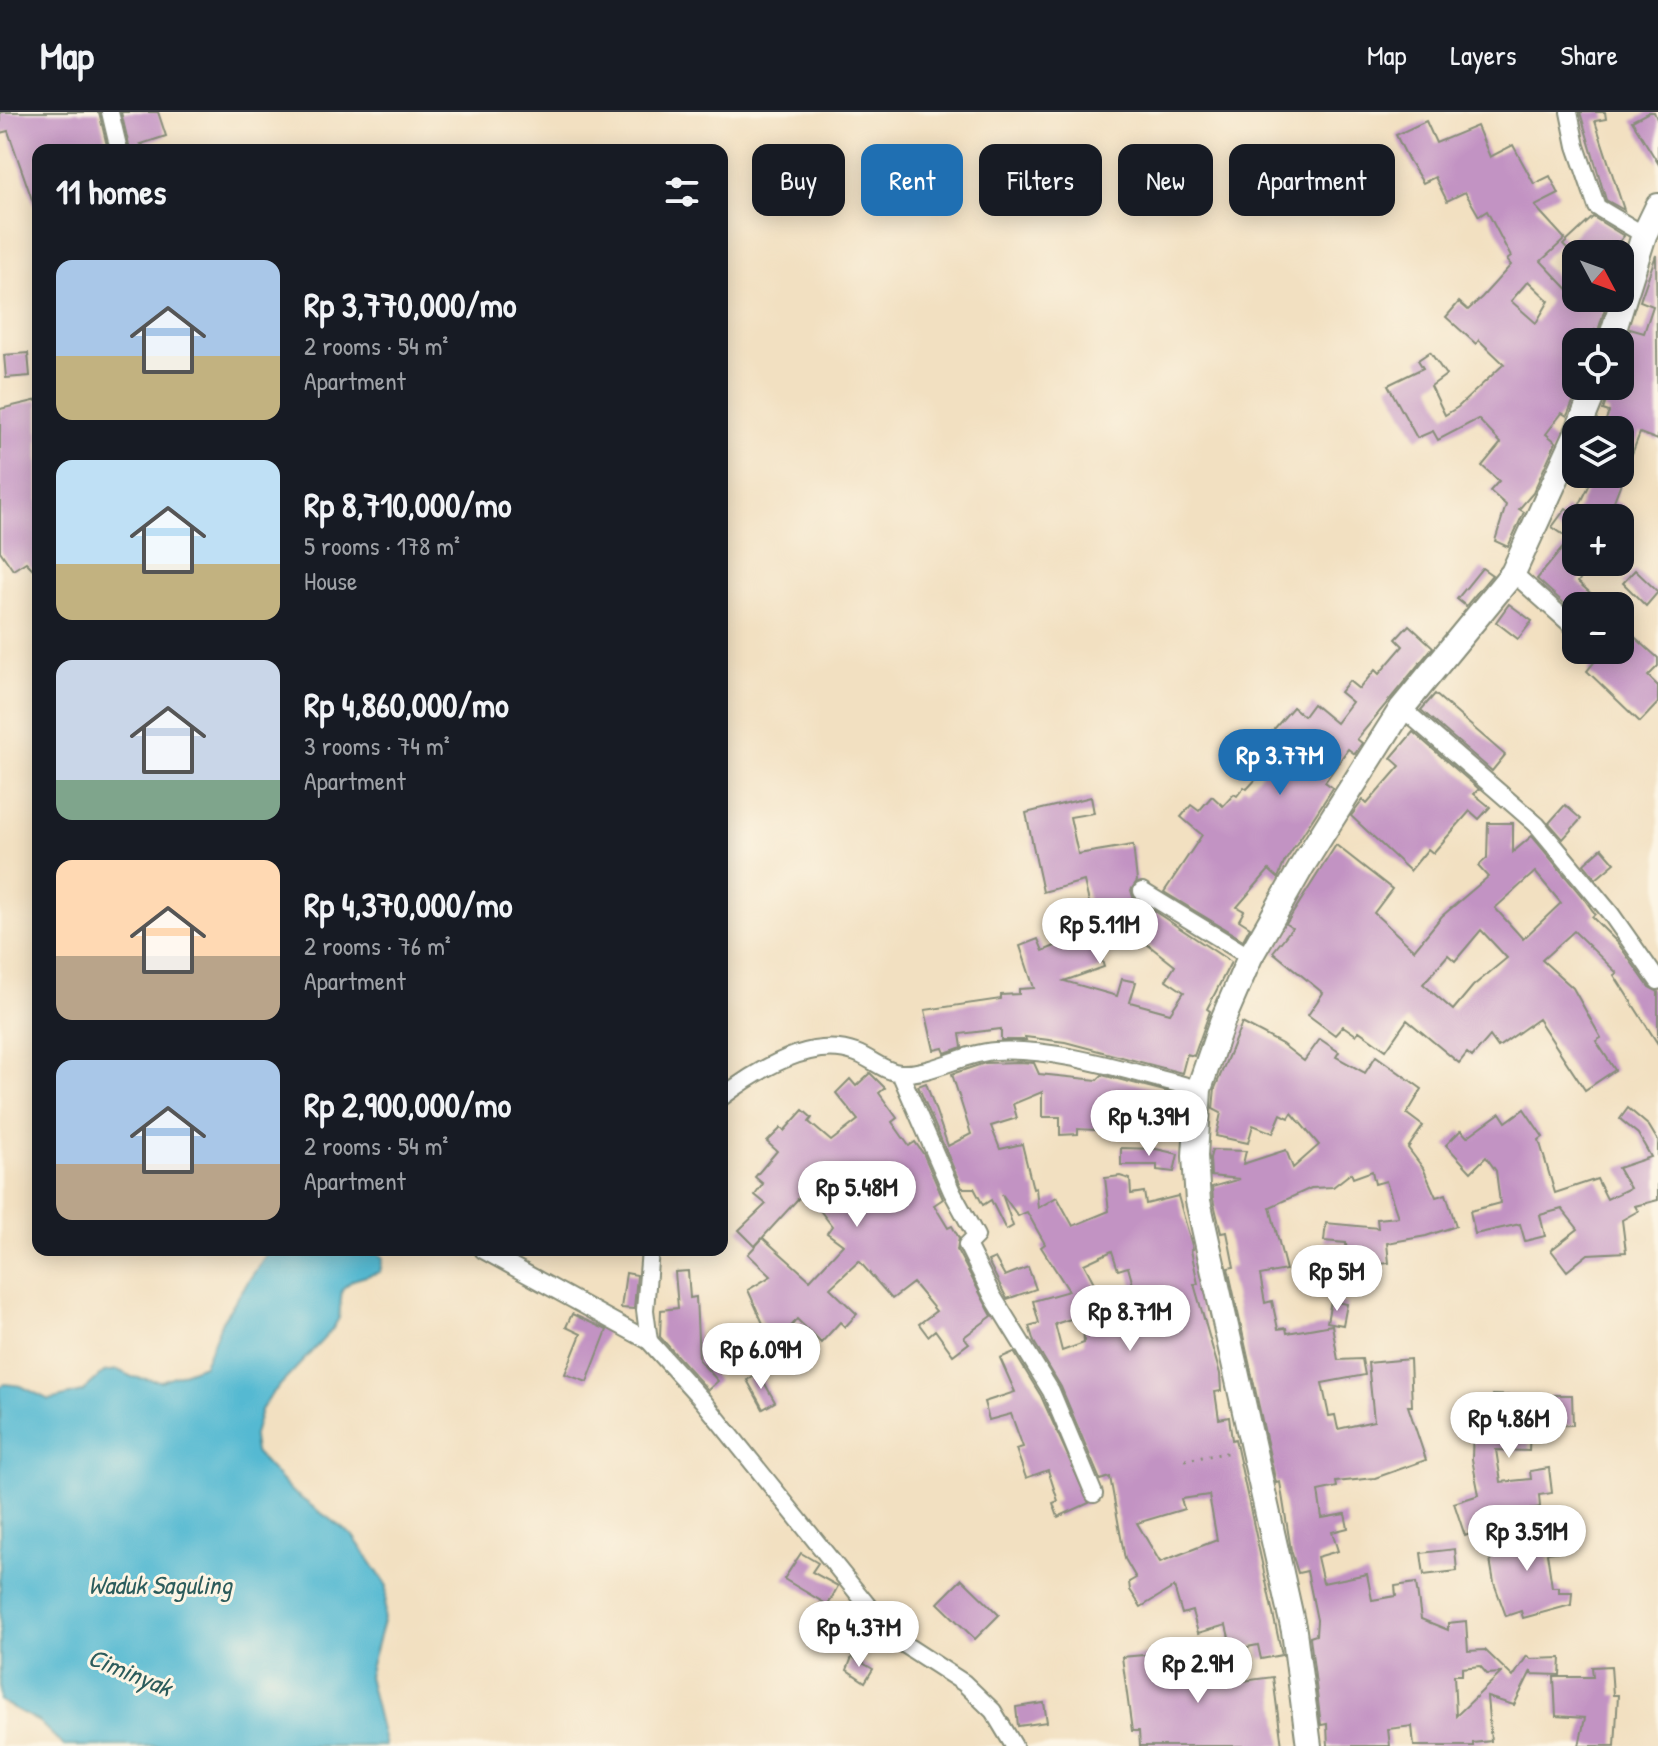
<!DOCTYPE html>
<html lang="en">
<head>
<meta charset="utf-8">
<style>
	:root { --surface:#171b24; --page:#20242c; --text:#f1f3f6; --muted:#9ea1a6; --line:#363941; --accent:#1f6fb2 }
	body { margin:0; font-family:"Patrick Hand",sans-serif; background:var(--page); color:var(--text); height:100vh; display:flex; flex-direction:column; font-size:30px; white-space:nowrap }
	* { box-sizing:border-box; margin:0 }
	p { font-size:26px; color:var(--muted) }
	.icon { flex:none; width:44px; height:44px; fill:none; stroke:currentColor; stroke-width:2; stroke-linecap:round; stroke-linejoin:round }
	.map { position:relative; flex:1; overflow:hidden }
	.panel { position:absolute; left:32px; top:32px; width:696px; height:1112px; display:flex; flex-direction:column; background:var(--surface); border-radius:16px; box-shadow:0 4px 20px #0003 }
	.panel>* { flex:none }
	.banner { position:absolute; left:752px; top:32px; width:760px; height:72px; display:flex; gap:16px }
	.needle { width:52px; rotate:131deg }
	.tools { position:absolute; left:1562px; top:128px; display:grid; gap:16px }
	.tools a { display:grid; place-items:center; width:72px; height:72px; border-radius:16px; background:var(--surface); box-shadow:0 4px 20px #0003; font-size:40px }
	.price { position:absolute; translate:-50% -68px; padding:0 18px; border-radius:28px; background:#fff; color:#222; font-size:26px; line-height:52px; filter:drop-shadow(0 2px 4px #0008) }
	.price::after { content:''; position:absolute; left:50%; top:48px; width:24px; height:18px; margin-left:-12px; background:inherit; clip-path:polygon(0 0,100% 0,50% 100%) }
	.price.current { background:var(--accent); color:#fff }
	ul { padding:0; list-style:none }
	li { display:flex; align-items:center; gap:24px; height:200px; padding:0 24px }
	li span { display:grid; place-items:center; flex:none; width:224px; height:160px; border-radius:16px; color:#555 }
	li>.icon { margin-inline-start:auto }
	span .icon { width:96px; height:96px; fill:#fffc; stroke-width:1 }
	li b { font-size:34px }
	h2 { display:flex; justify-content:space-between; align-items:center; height:96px; padding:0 24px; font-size:34px }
	.pill { padding:0 28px; border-radius:16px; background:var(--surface); box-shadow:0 4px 20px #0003; font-size:28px; line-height:72px }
	.pill.current { background:var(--accent); color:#fff }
	header { display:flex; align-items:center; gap:48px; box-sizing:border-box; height:112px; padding:0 40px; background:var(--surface); border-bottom:2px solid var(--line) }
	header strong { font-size:38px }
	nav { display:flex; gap:44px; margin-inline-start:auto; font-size:28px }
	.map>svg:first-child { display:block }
	.water { fill:#54b9d2; stroke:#3a7b83; stroke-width:2 }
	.building { fill:#c293c3; fill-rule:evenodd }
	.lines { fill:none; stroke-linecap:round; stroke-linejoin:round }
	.street-casing { stroke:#888e7a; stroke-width:20 }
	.secondary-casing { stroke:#888e7a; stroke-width:28 }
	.path { stroke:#888e7a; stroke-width:3; stroke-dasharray:2 6; stroke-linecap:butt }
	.street { stroke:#fff; stroke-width:16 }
	.secondary { stroke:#fff; stroke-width:24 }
	.labels { text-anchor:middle; stroke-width:6; stroke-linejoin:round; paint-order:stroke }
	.water-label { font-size:26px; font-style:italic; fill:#2c5c5c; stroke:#fcf5e5 }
</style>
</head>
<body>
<header>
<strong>Map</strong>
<nav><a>Map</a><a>Layers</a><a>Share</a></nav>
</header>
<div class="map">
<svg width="1658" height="1634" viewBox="0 0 1658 1634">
	<rect width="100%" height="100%" fill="#fcf5e5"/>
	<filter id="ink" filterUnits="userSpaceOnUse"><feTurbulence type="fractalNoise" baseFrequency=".0125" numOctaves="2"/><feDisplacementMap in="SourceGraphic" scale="16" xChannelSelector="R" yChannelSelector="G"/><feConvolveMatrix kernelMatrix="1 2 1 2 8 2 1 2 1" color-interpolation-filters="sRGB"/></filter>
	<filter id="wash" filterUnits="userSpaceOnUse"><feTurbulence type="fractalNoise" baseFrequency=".006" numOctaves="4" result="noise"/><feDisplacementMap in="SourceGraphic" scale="32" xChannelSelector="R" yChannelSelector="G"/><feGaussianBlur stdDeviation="1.8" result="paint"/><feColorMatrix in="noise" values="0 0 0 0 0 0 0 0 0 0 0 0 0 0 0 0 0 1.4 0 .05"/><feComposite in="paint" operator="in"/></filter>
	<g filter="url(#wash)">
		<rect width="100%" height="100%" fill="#f2e0c1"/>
		<polygon class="water" points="269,1138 371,1138 383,1145 380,1160 353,1168 342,1177 339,1206 332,1218 270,1284 261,1298 253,1326 255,1340 291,1379 353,1424 387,1474 384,1506 368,1564 385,1634 64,1634 39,1610 0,1589 0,1275 5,1272 21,1274 49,1288 82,1280 104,1260 118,1258 132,1265 161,1269 204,1253 222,1209"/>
		<g id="blocks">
			<g class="building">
				<polygon points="0,0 99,0 108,38 38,38 35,96 8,19 0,21"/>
				<polygon points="121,0 158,0 166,24 141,32 149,38 130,38"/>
				<polygon points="1580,0 1605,0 1606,7 1595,9 1624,98 1606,88"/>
				<polygon points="1649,0 1654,0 1658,9 1658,51 1632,9"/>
				<path d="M1426 9 1436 31 1477 14 1490 45 1513 33 1534 72 1550 64 1559 82 1535 94 1565 127 1541 149 1576 186H1608L1598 219 1595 218 1589 230H1576V283L1567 304 1562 301 1546 322 1556 330 1533 381 1519 397 1524 400 1508 435 1495 429 1506 393 1490 379 1499 369 1482 354 1501 331 1478 307 1438 328 1433 319 1417 326 1388 273 1423 256 1418 248 1430 240 1446 263 1431 274 1445 303 1458 295 1504 252 1479 228 1476 232 1446 205 1459 190 1468 198 1482 185 1511 153 1507 148 1511 145 1487 99 1479 104 1465 80 1447 89 1435 65 1423 71 1408 47 1396 23ZM1528 169 1549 189 1536 211 1511 189Z"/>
				<polygon points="1593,105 1624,124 1609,142 1572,142 1563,133"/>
				<polygon points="1656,143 1658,328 1640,321 1614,389 1624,394 1617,406 1576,406 1576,450 1592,450 1578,470 1605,494 1576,494 1576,502 1537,467 1570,427 1552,415 1566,396 1575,402 1595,362 1620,362 1620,318 1602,318 1609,300 1603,298 1610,278 1620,274 1620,254 1630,217 1644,221 1653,194 1640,189"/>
				<polygon points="28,241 30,264 6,266 4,243"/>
				<polygon points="38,288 38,462 26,450 13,458 0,439 0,297"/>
				<polygon points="1482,456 1492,463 1466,494 1457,487"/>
				<polygon points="1635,458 1658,480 1646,494 1623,471"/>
				<polygon points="1509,492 1532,509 1518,527 1496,510"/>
				<polygon points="1620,512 1658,546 1658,554 1648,564 1658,574 1658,591 1640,610 1587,559 1604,538 1620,538"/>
				<polygon points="1409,513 1433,535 1357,627 1362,631 1355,642 1348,637 1325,670 1333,676 1284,751 1278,766 1269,758 1237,795 1244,799 1239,808 1250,815 1243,828 1164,780 1202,723 1181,705 1191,693 1199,699 1212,684 1223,694 1234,682 1237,684 1244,675 1247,677 1270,652 1259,642 1273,628 1268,624 1293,595 1304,604 1313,592 1336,611 1352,590 1340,580 1349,569 1359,577 1375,558 1379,562 1403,534 1396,527"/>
				<polygon points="1435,582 1505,643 1492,659 1421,598"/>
				<polygon points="1413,620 1479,677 1474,682 1490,695 1479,707 1470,699 1433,741 1428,737 1410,759 1351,704 1363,688 1367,692 1400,654 1391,646"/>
				<path d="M1091 685 1094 701 1070 705 1078 742 1133 733 1137 769 1131 778 1133 785 1231 850 1207 897 1210 899 1194 944 1187 942 1182 961 1065 930 1025 925 1026 928H1001V917L960 922 962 935 945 941 943 936 934 938 925 898 1001 887V883L1019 882V877L1034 876 1020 834 1038 827 1043 839 1067 829 1069 833 1097 824 1084 769 1043 780 1026 701ZM1133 821 1175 854 1166 868 1184 880 1170 901 1130 890 1136 870 1122 867 1117 884 1064 869 1104 855 1099 839 1103 838 1101 832Z"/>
				<polygon points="1565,693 1581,707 1563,727 1549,711"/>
				<path d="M1488 711H1513V740L1532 724 1585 788 1595 802 1592 805 1617 830 1649 875 1658 880V932L1614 863 1617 861 1574 819 1542 848 1573 876 1601 926 1596 929 1615 958 1585 978 1538 907 1498 935 1490 924 1472 945 1467 941 1459 951 1407 908 1386 938 1359 919 1356 923 1343 914 1335 923 1308 903 1323 881 1273 840 1292 816 1286 812 1336 733 1392 777 1374 801 1414 838 1442 804 1488 765 1478 754 1487 746ZM1535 760 1561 791 1523 827 1495 796ZM1481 818 1507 846 1473 874 1453 898 1423 872 1448 843 1455 849Z"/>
				<polygon points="1602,736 1615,751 1596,767 1584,752"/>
				<path d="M1242 911 1282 932 1304 949 1320 927 1339 940 1336 945 1365 961 1376 944 1422 977 1407 1002 1423 1014 1408 1036 1423 1056 1436 1085 1446 1082 1456 1114 1426 1124 1387 1131 1389 1151 1365 1154 1364 1164 1348 1163 1346 1131 1324 1129 1326 1111 1378 1116 1377 1107 1398 1105 1386 1069 1375 1072 1372 1059 1353 1066 1351 1061 1333 1075 1311 1076 1270 1095 1286 1158 1260 1163 1265 1191 1272 1189 1278 1217 1286 1216 1287 1221 1332 1213 1338 1248 1362 1247 1365 1263 1322 1271 1329 1304 1335 1303 1338 1317 1374 1309 1368 1251 1410 1247 1412 1294H1408L1426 1348 1375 1366 1336 1370 1337 1375 1318 1379 1322 1406 1345 1402 1348 1416 1332 1420 1338 1439 1317 1445 1323 1471 1367 1462 1372 1488 1396 1484 1395 1474 1416 1471 1421 1507 1448 1518V1511L1466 1509 1468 1539 1485 1538 1513 1565 1527 1544 1531 1547 1561 1546 1560 1563 1531 1562V1559L1514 1593 1487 1585 1491 1629 1473 1631V1634H1414L1412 1614 1388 1617 1390 1634H1328L1327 1612 1321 1613 1310 1525 1316 1523 1317 1508 1307 1459 1298 1461 1291 1438 1280 1370 1276 1371 1228 1156 1234 1155 1227 1120 1221 1121 1213 1087 1212 1075 1240 1067 1211 1064 1210 1046 1212 1038 1246 1039 1243 1052 1286 1038 1293 1056 1319 1033 1292 1001 1289 1006 1281 1002 1273 1021 1253 1013 1248 1031 1216 1024 1221 1001 1213 997 1215 976ZM1480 1554 1487 1562 1501 1561 1456 1604 1454 1563H1462V1556Z"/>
				<path d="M1019 950 1034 951 1039 962 1097 968 1102 963 1184 984 1182 1007 1170 1005 1168 1014 1134 1007 1136 1001 1097 995 1095 1018 1078 1017V1022L1060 1023V1005H1042V980L1013 992 1017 1006 991 1014 1000 1037 1022 1032 1033 1077 1036 1076 1038 1096 1057 1085 1073 1114 1109 1099 1105 1066 1120 1064 1130 1067 1131 1082 1144 1080 1146 1092 1178 1084 1193 1137 1191 1138 1198 1172H1194L1220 1262 1221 1279 1215 1280 1219 1307 1229 1305 1232 1328 1235 1327 1282 1543 1261 1547 1258 1533 1232 1538 1226 1513 1198 1521 1192 1499 1182 1502 1174 1475 1141 1495 1130 1478 1129 1470 1136 1466 1125 1447 1110 1365 1100 1368 1061 1275 1034 1230 1029 1214 1039 1211 1033 1189 1069 1179 1041 1135 1045 1132 1027 1100 1018 1104 1002 1082 1013 1114 1006 1118 991 1088 983 1093 974 1076H962L918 974 926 971 948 1034 971 1022 952 962 985 951ZM1112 1139 1118 1158 1128 1155 1135 1180 1103 1188 1084 1152ZM1083 1203 1084 1231 1062 1239 1055 1212ZM1209 1383 1217 1428 1160 1450 1137 1411 1184 1397 1181 1387Z"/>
				<polygon points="870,961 885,976 879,981 897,1006 892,1010 909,1034 915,1030 924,1043 943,1087 934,1093 948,1116 952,1114 959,1126 957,1138 992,1204 964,1225 969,1231 953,1243 935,1218 928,1224 919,1212 936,1199 913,1171 892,1187 859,1149 830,1176 857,1202 845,1215 840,1210 821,1231 797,1207 778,1231 804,1254 796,1264 774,1244 752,1261 737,1241 765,1216 748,1178 771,1164 748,1142 763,1126 810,1168 843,1133 827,1121 832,1114 805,1079 755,1134 739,1118 766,1092 755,1083 763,1072 755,1065 777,1039 767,1030 781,1016 784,1019 803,998 812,1006 809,1010 831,1029 858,1008 836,981 850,967 856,974"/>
				<polygon points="1628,996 1649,1014 1658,1029 1658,1088 1635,1094 1638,1099 1622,1108 1626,1140 1588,1142 1567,1159 1551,1138 1578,1117 1562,1097 1540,1103 1545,1124 1525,1129 1520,1112 1475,1122 1470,1099 1500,1091 1496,1059 1486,1045 1471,1060 1446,1033 1461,1018 1467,1025 1500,1001 1506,1010 1524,997 1543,1025 1539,1028 1555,1081 1597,1067 1607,1087 1630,1076 1618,1056 1651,1045 1638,1022 1620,1007"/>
				<polygon points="1121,1036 1156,1037 1178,1042 1174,1060 1157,1058 1157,1053 1121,1053"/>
				<polygon points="995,1146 1005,1164 1028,1155 1036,1177 1007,1187 988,1149"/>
				<polygon points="688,1159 690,1186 696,1185 699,1248 718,1269 708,1278 660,1225 661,1198 678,1196 675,1160"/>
				<polygon points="626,1161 637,1163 634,1197 621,1196"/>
				<polygon points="1331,1189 1347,1192 1343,1213 1327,1210"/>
				<polygon points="572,1202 607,1218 587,1270 565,1262 581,1222 566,1215"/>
				<polygon points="1014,1240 1041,1284 1089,1391 1058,1405 1053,1391 1058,1389 1048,1358 1026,1366 1016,1337 1023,1335 1011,1302 989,1308 984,1290 1015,1280 1000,1246"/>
				<polygon points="759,1261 775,1290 763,1297 747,1268"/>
				<polygon points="1493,1283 1519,1284 1518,1297 1550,1297 1550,1283 1572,1283 1573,1313 1530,1314 1529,1339 1496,1338 1501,1370 1531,1367 1530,1359 1549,1356 1552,1381 1539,1383 1540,1395 1477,1408 1481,1418 1465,1424 1454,1391 1479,1383 1472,1347 1473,1315 1491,1316"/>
				<polygon points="1532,1420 1533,1425 1567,1420 1569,1438 1547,1441 1552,1475 1559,1475 1559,1480 1572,1480 1571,1493 1523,1506 1521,1499 1506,1504 1494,1471 1487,1430"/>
				<polygon points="1455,1437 1457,1459 1424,1463 1421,1441"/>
				<polygon points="801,1441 818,1451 812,1460 838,1474 828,1493 784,1467"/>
				<polygon points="962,1467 999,1503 975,1527 938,1491"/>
				<polygon points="1188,1539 1190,1558 1225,1553 1228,1571 1273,1565 1282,1634 1140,1634 1139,1619 1132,1619 1122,1545"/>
				<polygon points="852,1545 873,1557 865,1570 847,1558"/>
				<polygon points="1611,1554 1613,1583 1618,1583 1615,1634 1579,1634 1585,1606 1556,1604 1554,1565 1593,1565 1592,1555"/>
				<polygon points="1044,1591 1047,1610 1018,1614 1016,1595"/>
			</g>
		</g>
	</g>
	<g filter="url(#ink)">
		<use href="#blocks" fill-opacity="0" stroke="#888e7a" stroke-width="2"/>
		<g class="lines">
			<g class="street-casing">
				<g id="street">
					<polyline points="110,0 119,38"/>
					<polyline points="1569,0 1576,34 1597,95 1644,123"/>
					<polyline points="1513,461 1576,517"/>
					<polyline points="1402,596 1537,713 1611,802 1658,869"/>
					<polyline points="1142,779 1250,845"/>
					<polyline points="900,961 952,1080 976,1124 967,1133 993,1185 1051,1279 1094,1382"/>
					<path d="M722 985C756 959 812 924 856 941 872 947 883 959 900 961 931 963 963 941 995 939 1059 935 1136 962 1199 977"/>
					<polyline points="483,1138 649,1229 703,1289 893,1525 964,1571 993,1599 1014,1634"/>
					<polyline points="649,1229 645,1198 650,1138"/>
				</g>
			</g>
			<g class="secondary-casing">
				<g id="secondary">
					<polyline points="1610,230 1644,123 1658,94"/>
					<polyline points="1578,318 1596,274"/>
					<polyline points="1309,1634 1294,1519 1198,1089 1195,1044 1199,977 1222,910 1250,845 1302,754 1402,596 1513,461 1576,323"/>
				</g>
			</g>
			<polyline class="path" points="1185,1348 1232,1340"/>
			<use href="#street" class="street"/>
			<use href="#secondary" class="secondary"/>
		</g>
	</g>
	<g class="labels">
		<g class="water-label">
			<text x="160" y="1482">Waduk Saguling</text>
			<text transform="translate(130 1560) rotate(22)" y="9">Ciminyak</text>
		</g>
	</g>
</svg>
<div class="tools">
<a><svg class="needle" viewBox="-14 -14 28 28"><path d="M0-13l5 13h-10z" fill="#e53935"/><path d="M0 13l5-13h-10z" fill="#9ea1a6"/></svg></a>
<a><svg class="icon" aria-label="locate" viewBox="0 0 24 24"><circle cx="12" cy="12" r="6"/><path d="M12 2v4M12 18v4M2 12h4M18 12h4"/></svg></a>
<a><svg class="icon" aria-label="layers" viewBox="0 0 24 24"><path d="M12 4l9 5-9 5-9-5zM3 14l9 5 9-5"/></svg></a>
<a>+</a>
<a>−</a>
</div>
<b class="price current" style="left:1280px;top:685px">Rp 3.77M</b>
<b class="price" style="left:1100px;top:854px">Rp 5.11M</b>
<b class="price" style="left:1149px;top:1046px">Rp 4.39M</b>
<b class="price" style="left:857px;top:1117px">Rp 5.48M</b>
<b class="price" style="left:1337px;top:1201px">Rp 5M</b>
<b class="price" style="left:1130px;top:1241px">Rp 8.71M</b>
<b class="price" style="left:761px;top:1279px">Rp 6.09M</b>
<b class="price" style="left:1509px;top:1348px">Rp 4.86M</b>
<b class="price" style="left:1527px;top:1461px">Rp 3.51M</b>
<b class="price" style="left:859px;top:1557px">Rp 4.37M</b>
<b class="price" style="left:1198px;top:1593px">Rp 2.9M</b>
<div class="banner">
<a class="pill">Buy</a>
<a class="pill current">Rent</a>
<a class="pill">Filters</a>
<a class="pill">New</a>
<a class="pill">Apartment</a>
</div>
<section class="panel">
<h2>11 homes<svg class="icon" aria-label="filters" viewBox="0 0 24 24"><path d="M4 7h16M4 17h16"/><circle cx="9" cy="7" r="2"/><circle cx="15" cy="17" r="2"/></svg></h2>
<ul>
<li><span style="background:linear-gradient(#a9c7e8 60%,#c2b280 0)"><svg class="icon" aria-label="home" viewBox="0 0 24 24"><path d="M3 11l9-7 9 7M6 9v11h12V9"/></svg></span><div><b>Rp 3,770,000/mo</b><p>2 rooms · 54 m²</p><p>Apartment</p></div></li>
<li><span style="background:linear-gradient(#bfe0f5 65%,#c2b280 0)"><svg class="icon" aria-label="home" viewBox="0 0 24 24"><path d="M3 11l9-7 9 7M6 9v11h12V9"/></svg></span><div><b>Rp 8,710,000/mo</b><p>5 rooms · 178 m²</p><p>House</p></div></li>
<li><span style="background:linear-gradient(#c9d6e8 75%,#7fa58c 0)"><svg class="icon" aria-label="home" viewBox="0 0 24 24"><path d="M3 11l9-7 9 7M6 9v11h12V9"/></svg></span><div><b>Rp 4,860,000/mo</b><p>3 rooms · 74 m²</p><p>Apartment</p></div></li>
<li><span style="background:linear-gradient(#ffd9b3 60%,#b9a48a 0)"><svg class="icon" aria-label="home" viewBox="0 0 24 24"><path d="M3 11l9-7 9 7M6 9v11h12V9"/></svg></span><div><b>Rp 4,370,000/mo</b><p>2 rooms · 76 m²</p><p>Apartment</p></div></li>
<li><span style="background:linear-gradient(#a9c7e8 65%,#b9a48a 0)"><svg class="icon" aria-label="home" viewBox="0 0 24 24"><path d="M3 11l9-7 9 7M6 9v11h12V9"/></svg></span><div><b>Rp 2,900,000/mo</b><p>2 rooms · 54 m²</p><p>Apartment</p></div></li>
</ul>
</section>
</div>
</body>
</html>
